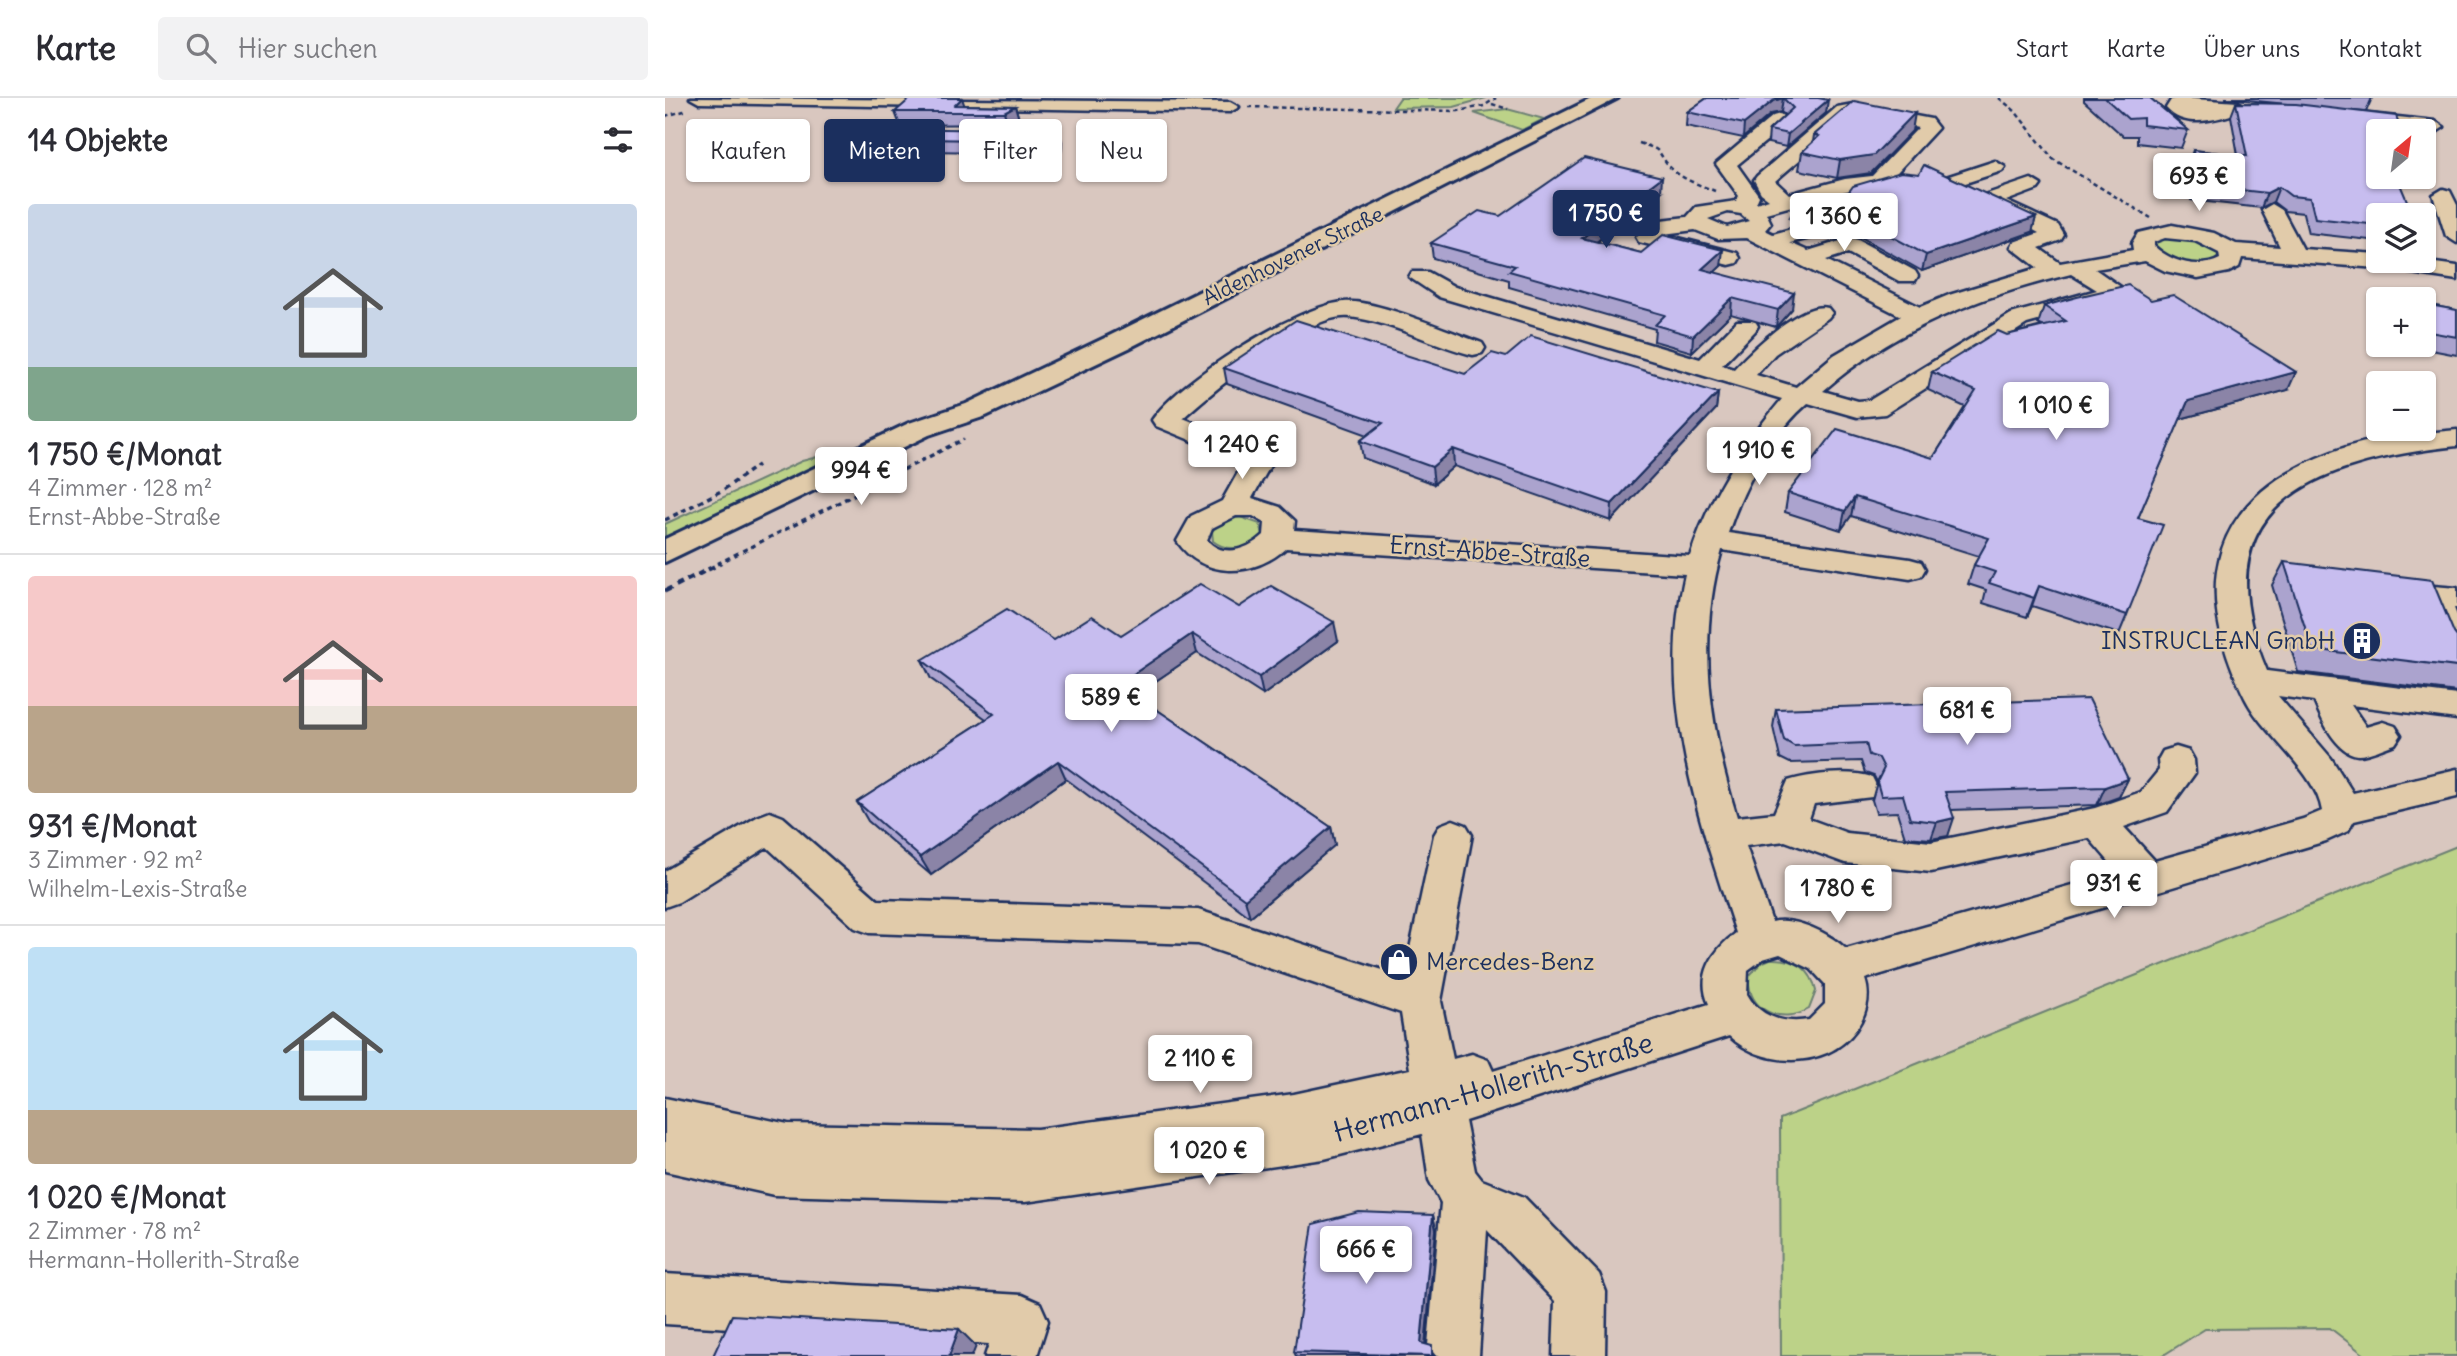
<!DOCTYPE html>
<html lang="de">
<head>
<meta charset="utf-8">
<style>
	:root { --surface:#fff; --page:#f2f2f3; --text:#2b2b33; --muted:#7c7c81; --line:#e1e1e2; --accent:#1b2f5e }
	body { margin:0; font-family:Delius,sans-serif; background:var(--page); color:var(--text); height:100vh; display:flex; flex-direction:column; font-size:26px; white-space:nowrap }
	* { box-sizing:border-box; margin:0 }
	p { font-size:23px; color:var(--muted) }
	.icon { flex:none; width:38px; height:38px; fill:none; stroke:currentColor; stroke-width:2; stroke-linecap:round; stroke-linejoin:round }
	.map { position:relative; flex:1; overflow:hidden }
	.side { display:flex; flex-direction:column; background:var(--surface); width:665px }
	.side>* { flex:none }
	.guide { position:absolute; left:21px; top:21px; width:665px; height:63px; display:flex; gap:14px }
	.needle { width:46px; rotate:29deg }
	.tools { position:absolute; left:1701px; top:21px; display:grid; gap:14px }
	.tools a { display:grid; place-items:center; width:70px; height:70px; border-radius:7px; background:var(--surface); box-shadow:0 2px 5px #0004; font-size:35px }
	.price { position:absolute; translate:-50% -60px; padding:0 16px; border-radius:7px; background:#fff; color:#222; font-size:23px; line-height:46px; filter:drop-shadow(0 2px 4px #0008) }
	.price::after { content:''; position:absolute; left:50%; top:42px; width:21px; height:16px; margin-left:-10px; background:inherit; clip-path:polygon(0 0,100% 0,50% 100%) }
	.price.selected { background:var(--accent); color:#fff }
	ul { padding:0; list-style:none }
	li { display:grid; align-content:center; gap:14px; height:371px; padding:0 28px }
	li+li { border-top:2px solid var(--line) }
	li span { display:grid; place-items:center; height:217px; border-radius:7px; color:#555 }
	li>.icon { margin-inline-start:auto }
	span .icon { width:126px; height:126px; fill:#fffc; stroke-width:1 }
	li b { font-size:30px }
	h2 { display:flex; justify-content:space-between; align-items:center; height:84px; padding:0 28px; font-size:30px }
	.chip { padding:0 24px; border-radius:7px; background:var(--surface); box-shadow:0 2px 5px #0004; font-size:24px; line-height:63px }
	.chip.selected { background:var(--accent); color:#fff }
	header { display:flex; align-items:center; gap:42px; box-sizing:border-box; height:98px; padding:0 35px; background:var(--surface); border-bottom:2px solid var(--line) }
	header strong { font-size:33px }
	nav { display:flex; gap:38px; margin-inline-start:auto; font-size:24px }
	.search { width:490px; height:63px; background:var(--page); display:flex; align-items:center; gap:18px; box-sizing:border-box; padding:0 24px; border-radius:7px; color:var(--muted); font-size:26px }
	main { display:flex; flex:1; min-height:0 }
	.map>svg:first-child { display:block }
	.green { fill:#bcd288; stroke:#6c8073; stroke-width:2 }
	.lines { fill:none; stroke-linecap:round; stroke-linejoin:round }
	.minor-casing { stroke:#1b2f5e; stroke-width:5 }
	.major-casing { stroke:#1b2f5e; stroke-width:6 }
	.path-far2 { stroke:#1b2f5e; stroke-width:2.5; stroke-dasharray:4.5 3.5; stroke-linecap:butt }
	.path-far1 { stroke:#1b2f5e; stroke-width:3.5; stroke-dasharray:5 4.5; stroke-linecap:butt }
	.path { stroke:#1b2f5e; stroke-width:4.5; stroke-dasharray:7 5; stroke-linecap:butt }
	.minor { fill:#e1cbaa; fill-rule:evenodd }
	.major { fill:#e1cbaa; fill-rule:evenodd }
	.wall { fill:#aba3ce; stroke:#1b2f5e; stroke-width:2 }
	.shaded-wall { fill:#8b84a7; stroke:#1b2f5e; stroke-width:2 }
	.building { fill:#c7bdef; stroke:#1b2f5e; stroke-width:2 }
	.labels { text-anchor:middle; stroke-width:5; stroke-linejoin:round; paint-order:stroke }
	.far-street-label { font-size:21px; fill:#1b2f5e; stroke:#e1cbaa }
	.street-label { font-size:24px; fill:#1b2f5e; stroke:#e1cbaa }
	.poi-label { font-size:24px; fill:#1b2f5e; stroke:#e1cbaa; text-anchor:end }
	.near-street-label { font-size:28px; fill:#1b2f5e; stroke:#e1cbaa }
</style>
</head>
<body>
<header>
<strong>Karte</strong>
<div class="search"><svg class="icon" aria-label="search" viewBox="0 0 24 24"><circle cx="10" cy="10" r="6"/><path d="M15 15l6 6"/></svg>Hier suchen</div>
<nav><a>Start</a><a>Karte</a><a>Über uns</a><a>Kontakt</a></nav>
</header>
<main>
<section class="side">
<h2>14 Objekte<svg class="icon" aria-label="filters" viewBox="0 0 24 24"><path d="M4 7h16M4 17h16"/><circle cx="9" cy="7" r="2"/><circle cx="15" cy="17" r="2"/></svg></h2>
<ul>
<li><span style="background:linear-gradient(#c9d6e8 75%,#7fa58c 0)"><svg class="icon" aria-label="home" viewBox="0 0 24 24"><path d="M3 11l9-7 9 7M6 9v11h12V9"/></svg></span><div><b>1 750 €/Monat</b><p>4 Zimmer · 128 m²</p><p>Ernst-Abbe-Straße</p></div></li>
<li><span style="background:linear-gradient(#f6c9c9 60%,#b9a48a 0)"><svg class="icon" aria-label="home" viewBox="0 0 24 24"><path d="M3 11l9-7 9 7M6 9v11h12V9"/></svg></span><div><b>931 €/Monat</b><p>3 Zimmer · 92 m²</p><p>Wilhelm-Lexis-Straße</p></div></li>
<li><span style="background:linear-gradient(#bfe0f5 75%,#b9a48a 0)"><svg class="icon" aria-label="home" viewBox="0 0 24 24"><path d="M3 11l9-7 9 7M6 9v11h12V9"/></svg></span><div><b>1 020 €/Monat</b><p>2 Zimmer · 78 m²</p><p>Hermann-Hollerith-Straße</p></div></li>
</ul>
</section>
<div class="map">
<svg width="1792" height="1258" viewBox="0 0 1792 1258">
	<rect width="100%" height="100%" fill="#d9c7bf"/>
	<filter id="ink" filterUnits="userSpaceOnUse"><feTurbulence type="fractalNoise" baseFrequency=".0143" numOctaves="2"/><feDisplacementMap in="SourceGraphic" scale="14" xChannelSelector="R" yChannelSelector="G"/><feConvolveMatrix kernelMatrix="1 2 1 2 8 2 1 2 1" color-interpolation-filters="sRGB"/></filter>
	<g filter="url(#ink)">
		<g class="green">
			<polygon points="735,0 821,0 789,9 728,10"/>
			<polygon points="842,11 879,21 857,32 809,15"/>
			<path d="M1501 139H1520L1552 152 1554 157C1541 179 1506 161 1489 153L1488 144Z"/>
			<polygon points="187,350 175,360 0,441 0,426 137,363"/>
			<path d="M575 419 595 426 598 436C586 451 563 455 548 443L547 433 558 423Z"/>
			<polygon points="1792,748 1792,1258 1701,1258 1665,1230 1540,1231 1497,1258 1116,1258 1115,1021"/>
			<path d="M1105 861C1128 860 1146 869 1151 893L1144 911C1117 927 1081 913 1084 878L1096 865Z"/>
		</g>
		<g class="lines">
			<g class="minor-casing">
				<g id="minor">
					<polygon points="25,0 565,4 574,9 565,14 34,5"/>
					<path d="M1514 0 1573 4 1582 9 1579 13C1555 20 1521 33 1501 10L1506 2Z"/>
					<path d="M1188 6 1266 21 1273 30 1220 87 1181 93 1101 115 1106 125 1100 132 1108 136 1137 128 1126 120 1131 111 1173 98 1180 100 1183 104 1180 108 1150 118 1168 130 1165 135 1125 145 1143 153 1185 140 1193 142 1250 173 1253 178 1250 183H1234L1183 155 1161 162 1255 209 1284 197 1373 170 1346 149 1349 144 1374 135 1313 102 1316 98 1366 81 1376 87 1373 91 1341 103 1393 127 1399 137 1396 142 1374 150 1395 165 1468 152 1467 145 1473 135 1507 127 1549 135 1571 146 1615 149 1597 112 1607 106 1617 112 1638 151 1713 156V163H1756L1792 168V182L1713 170 1577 160 1574 169 1564 174 1533 180 1500 173 1480 163 1430 171 1463 194 1459 199 1362 226 1220 316 1192 319 1143 305C1106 337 1078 389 1063 435L1245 461 1256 464 1260 471 1256 478 1245 481 1057 452C1031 542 1045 632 1072 719L1109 715 1123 683C1147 676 1183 672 1207 679L1212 689 1207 699 1149 706 1144 721 1182 735 1266 744 1430 710 1476 694 1494 672 1493 662 1498 653 1511 649 1524 653 1529 662 1530 675 1502 714 1459 729 1490 763 1638 721 1657 713C1651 673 1598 637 1580 600 1525 488 1544 400 1667 354 1706 339 1750 336 1792 332V348C1652 363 1531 406 1602 573L1792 597V621L1686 607 1701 629 1718 624 1730 628 1736 637 1730 646C1720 649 1704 657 1693 657 1671 655 1656 620 1649 603L1613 598 1666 660 1688 695 1792 671V699L1689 723 1683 733 1661 743 1200 881C1205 896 1203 909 1196 923 1172 971 1101 973 1064 938L800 1023 810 1073 817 1082 859 1099 934 1176 941 1194 940 1258H888L890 1203 822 1132 814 1258H762L776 1105 764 1082 757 1036 659 1061 360 1104 109 1097 0 1073V1000L123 1026 372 1031 629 996 745 971 736 915 533 846 204 835 190 830 102 749 14 804 0 809V773L92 719 105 714 118 719 213 802 533 812 739 879 769 737 775 727 788 722 801 727 807 737 776 903 788 961 807 956 823 962 828 973 1044 906C1031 878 1048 852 1071 835 1033 719 991 601 1020 476L621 450C589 480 537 481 512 443L526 418 557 403 579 364 491 328 487 322C514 282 631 208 679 204 711 201 784 234 817 245L820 250 817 255 808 257C767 247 727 224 685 219 643 214 549 292 518 320L605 355 609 361 587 400 615 409 630 423 629 432 1025 458C1045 397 1075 351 1117 301L774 199 744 179 747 174H763L790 189 1035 261 1072 223H1090L1093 228 1090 233 1057 267 1069 271C1087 252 1136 203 1163 210L1167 215 1163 220 1110 256 1091 277 1131 289 1169 257 1236 218 1082 140 1053 141 1030 132 998 136 1072 155 1075 160 1072 165 1064 167 974 144 971 139 987 123 1022 119 1031 109 1071 103 1074 98 1051 66 1108 18 1115 16 1124 22 1122 26 1072 67 1094 98 1091 105 1104 101 1096 95 1089 82 1092 78 1172 9ZM1188 16 1253 30 1207 78 1180 81 1124 96 1110 83ZM1063 114 1076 116 1084 123 1062 129 1043 121ZM1500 140 1530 143 1554 155 1555 161C1534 172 1506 164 1489 148V144ZM1406 176 1432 192 1346 216 1205 302 1193 303 1158 293C1229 231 1315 198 1406 176ZM571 418H588L600 425 599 437C584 451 558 461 542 442L547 430ZM1424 740 1453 774 1181 851C1165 836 1130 818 1107 824L1081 748 1120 743 1180 765 1266 774ZM1115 856 1146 871 1160 886V906L1144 922C1119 926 1095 920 1082 896L1083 872 1098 861Z"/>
					<polygon points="1686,14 1770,23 1779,29 1770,35 1679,24 1677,20"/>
					<polygon points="1330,63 1340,69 1337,73 1285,90 1275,84 1278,80"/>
					<polygon points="1778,91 1785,93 1792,107 1792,145 1781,138 1768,97"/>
					<polygon points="1768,488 1792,490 1792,510 1789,510 1792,518 1792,568 1780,565 1775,557 1752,498 1757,491"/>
					<polygon points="0,1176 357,1197 375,1205 383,1223 372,1258 320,1258 324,1246 0,1226"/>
				</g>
			</g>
			<g class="major-casing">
				<polygon id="major" points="928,0 953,0 464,250 321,318 264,337 0,464 0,441 244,325 301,306 444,238"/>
			</g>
			<g class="path-far2">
				<polyline points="1334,0 1350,13 1388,61 1486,120"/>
				<polyline points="827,6 843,11"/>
				<polyline points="583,9 793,13 819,8 831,0"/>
				<polyline points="0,18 23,12"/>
				<path d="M974 45C999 53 990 51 1004 68 1015 81 1035 87 1050 93"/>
			</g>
			<g class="path-far1">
				<polyline points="0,422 58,392 93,367"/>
				<polyline points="52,466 299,341"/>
			</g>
			<polyline class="path" points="0,493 56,465"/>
			<use href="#minor" class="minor"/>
			<use href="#major" class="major"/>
		</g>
		<g class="wall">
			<polygon points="1042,0 1159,1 1161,15 1121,49 1103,45 1104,32 1120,17 1116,14 1106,16 1078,40 1021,28 1022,14"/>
			<polygon points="1419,0 1485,0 1523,32 1516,50 1472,45 1472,38 1458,38 1419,3"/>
			<polygon points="1560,0 1707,0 1701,14 1665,11 1713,33 1713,143 1643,135 1638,115 1620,113 1608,104 1596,110 1526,102 1523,66 1528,52 1573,57 1566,18 1571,5 1622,6"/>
			<polygon points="300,7 350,8 354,21 343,26 235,27 230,14"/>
			<polygon points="215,30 397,44 396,55 259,53 258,49 214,47 210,35"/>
			<polygon points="1247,33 1206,75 1172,80 1134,72 1137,54 1148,44 1149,37"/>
			<polygon points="996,94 932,144 976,155 1056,168 1049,174 1127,211 1111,229 1066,216 1027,254 989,243 990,231 844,189 844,182 768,160 766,145 835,118"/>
			<polygon points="1161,103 1371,119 1367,134 1257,173 1158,118"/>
			<polygon points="1759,206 1792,212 1792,257 1745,248 1745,247 1759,247"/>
			<polygon points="1379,208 1623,292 1515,321 1473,420 1462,517 1454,536 1367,508 1362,519 1318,505 1321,492 1303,486 1309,467 1314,458 1186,418 1176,432 1120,414 1123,395 1268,360 1300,309 1263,292 1267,274 1342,237 1377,228 1373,226"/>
			<polygon points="841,259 1053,295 1051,311 946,423 789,368 769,386 698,360 695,343 703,337 562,286 559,270 800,276"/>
			<polygon points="1619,464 1789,535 1792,539 1792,594 1633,574 1607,487"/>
			<polygon points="574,509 673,543 598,597 532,555 470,597 666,729 670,747 585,819 401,681 266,777 203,723 192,704 321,621 266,581 257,562 389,542 456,537"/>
			<polygon points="1111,611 1463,681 1454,699 1432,707 1286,712 1283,738 1266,741 1240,739 1232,714 1211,715 1207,702 1212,684 1209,678 1200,675 1196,663 1125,665 1115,660 1108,629"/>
			<polygon points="768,1117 771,1132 760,1246 770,1258 631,1258 629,1254"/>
		</g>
		<g class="shaded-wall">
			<polygon points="297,0 301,12 290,7"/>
			<polygon points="1118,0 1116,14 1106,16 1078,40 1079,26 1108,3"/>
			<polygon points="1163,2 1161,15 1121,49 1123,36"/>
			<polygon points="350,8 354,21 343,26 339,14"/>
			<polygon points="1250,15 1247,33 1206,75 1172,80 1175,62"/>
			<polygon points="394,32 397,44 396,55 392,43"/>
			<polygon points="997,79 996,94 917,155 917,140"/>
			<polygon points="1614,89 1608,104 1596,110 1602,95"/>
			<polygon points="1371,119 1367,134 1257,173 1261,157"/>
			<polygon points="1058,152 1056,168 1036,187 1037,171"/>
			<polygon points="1129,195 1127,211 1111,229 1113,212"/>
			<polygon points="1067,200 1066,216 1027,254 1028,238"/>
			<polygon points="1631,274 1623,292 1515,321 1523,303"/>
			<polygon points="1053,295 1051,311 946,423 947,406"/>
			<polygon points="788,351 789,368 769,386 767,369"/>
			<polygon points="1190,399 1186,418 1176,432 1180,413"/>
			<polygon points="1374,488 1367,508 1362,519 1369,500"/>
			<polygon points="669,524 673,543 598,597 594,579"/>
			<polygon points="527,536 532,555 460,604 454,586"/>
			<polygon points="393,663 401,681 266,777 255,759"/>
			<polygon points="1463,681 1454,699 1432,707 1440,689"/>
			<polygon points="1289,720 1283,738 1266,741 1272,724"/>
			<polygon points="666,729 670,747 585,819 580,801"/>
			<polygon points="768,1117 771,1132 759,1258 756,1245"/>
			<polygon points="294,1231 311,1248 307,1258 284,1258"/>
		</g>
		<g class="building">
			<polygon points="246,0 297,0 290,7 350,8 339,14 230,14"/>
			<polygon points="1042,0 1153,0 1163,2 1123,36 1104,32 1128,10 1118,0 1108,3 1079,26 1022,14"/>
			<polygon points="1440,0 1485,0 1523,32 1478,27 1478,20 1463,21"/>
			<polygon points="1189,3 1250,15 1209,57 1175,62 1137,54 1154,38 1149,37"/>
			<polygon points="1571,5 1631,6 1731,18 1737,33 1713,33 1713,79 1732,79 1748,117 1713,117 1713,127 1650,120 1645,100 1626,98 1614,89 1602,95 1532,87 1528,52 1582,58"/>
			<polygon points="359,26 394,32 392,43 255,41 259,38 210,35 215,30 344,32"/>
			<polygon points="919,60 997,79 917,140 976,155 998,137 1058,152 1037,171 1129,195 1113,212 1067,200 1028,238 990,227 1000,217 844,173 850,168 766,145 814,113 835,118"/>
			<polygon points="1259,67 1371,119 1261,157 1161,103 1183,95 1188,88 1236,74 1254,76"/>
			<polygon points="1463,187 1486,202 1508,197 1631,274 1523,303 1473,420 1498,427 1462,517 1374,488 1369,500 1324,485 1330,474 1309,467 1324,440 1190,399 1180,413 1123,395 1172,331 1268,360 1311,293 1267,274 1333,233 1342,237 1401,223 1379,208 1412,199"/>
			<polygon points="1759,206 1792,212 1792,239 1759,233"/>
			<polygon points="631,222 800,276 827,255 841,259 866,238 1053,295 947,406 788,351 767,369 695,343 718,325 559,270"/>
			<polygon points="1619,464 1767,482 1789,535 1792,539 1792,569 1647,551"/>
			<polygon points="535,486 574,509 606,488 669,524 594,579 527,536 454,586 666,729 580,801 393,663 255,759 192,704 329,616 257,562 342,511 389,542 427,518 456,537"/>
			<polygon points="1424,601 1463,681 1440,689 1280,694 1289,720 1272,724 1245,721 1238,697 1216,698 1212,684 1219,670 1214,660 1204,657 1201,645 1129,648 1119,642 1111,611"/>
			<polygon points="694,1114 768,1117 756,1245 767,1248 767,1258 629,1254 648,1126"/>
			<polygon points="67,1217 294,1231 284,1258 48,1258"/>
		</g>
	</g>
	<defs>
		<g id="building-disc" transform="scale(2.0125)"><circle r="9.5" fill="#1b2f5e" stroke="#e1cbaa"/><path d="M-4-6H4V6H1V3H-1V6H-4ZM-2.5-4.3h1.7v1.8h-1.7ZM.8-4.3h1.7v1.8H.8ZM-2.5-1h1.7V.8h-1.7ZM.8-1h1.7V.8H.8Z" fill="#fff"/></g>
		<g id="shop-disc" transform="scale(2.0125)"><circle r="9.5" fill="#1b2f5e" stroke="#e1cbaa"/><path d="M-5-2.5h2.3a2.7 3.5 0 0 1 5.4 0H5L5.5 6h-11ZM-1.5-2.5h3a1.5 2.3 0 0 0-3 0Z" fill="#fff"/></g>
	</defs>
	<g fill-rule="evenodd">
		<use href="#building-disc" x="1697" y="543"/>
		<use href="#shop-disc" x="734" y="864"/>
	</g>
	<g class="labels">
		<g class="far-street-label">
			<text transform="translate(628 158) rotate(-26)" y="7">Aldenhovener Straße</text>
		</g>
		<g class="street-label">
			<text transform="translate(825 454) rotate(4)" y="8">Ernst-Abbe-Straße</text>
		</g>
		<g class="poi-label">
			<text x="1670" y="551">INSTRUCLEAN GmbH</text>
			<text x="761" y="872" text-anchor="start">Mercedes-Benz</text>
		</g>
		<g class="near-street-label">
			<text transform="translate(828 989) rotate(-16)" y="10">Hermann-Hollerith-Straße</text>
		</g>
	</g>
</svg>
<div class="tools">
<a><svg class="needle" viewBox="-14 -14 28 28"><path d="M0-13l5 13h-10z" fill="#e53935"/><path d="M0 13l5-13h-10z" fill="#7c7c81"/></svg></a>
<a><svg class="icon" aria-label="layers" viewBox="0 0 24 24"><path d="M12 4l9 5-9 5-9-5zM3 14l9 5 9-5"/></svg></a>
<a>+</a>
<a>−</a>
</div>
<b class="price" style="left:1534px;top:115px">693 €</b>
<b class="price selected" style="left:941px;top:152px">1 750 €</b>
<b class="price" style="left:1179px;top:155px">1 360 €</b>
<b class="price" style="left:1391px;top:344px">1 010 €</b>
<b class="price" style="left:577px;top:383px">1 240 €</b>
<b class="price" style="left:1094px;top:389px">1 910 €</b>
<b class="price" style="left:196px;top:409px">994 €</b>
<b class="price" style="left:446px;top:636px">589 €</b>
<b class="price" style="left:1302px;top:649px">681 €</b>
<b class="price" style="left:1449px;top:822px">931 €</b>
<b class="price" style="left:1173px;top:827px">1 780 €</b>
<b class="price" style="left:535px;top:997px">2 110 €</b>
<b class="price" style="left:544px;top:1089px">1 020 €</b>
<b class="price" style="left:701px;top:1188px">666 €</b>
<div class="guide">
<a class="chip">Kaufen</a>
<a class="chip selected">Mieten</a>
<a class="chip">Filter</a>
<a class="chip">Neu</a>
</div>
</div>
</main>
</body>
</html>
